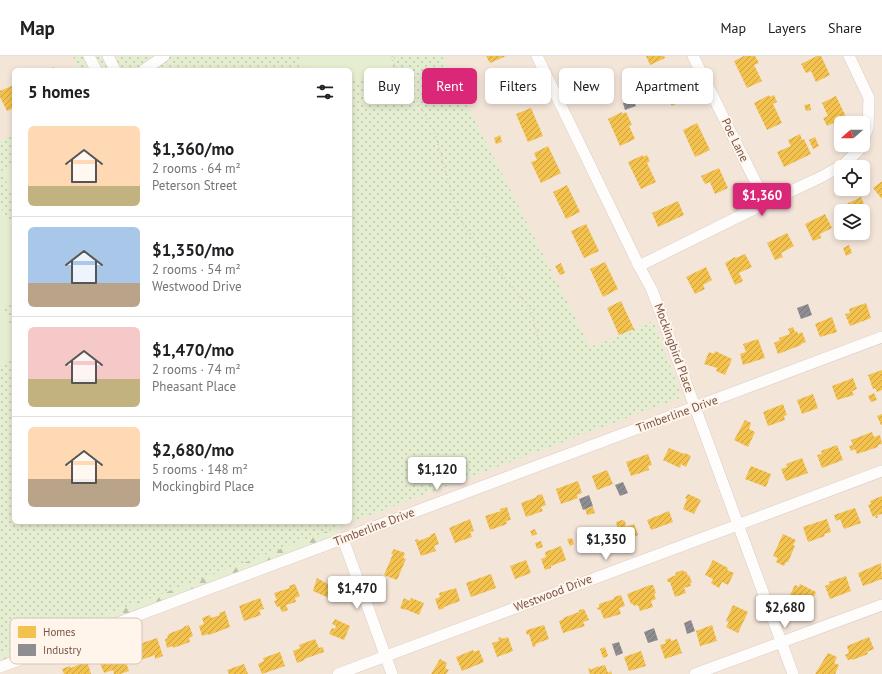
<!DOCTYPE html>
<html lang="en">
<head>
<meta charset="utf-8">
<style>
	:root { --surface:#fff; --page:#f2f2f2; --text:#202124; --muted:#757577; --line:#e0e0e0; --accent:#db2777 }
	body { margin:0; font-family:"PT Sans",sans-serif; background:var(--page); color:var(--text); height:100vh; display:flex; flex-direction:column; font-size:15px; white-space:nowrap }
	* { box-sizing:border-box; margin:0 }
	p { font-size:13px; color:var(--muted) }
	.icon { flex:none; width:22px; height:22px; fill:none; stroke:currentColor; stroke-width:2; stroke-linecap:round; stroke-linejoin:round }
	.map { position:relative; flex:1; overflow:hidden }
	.sheet { position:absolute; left:12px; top:12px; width:340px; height:456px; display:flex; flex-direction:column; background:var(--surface); border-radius:6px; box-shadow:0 2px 6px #0003 }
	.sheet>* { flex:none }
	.hud { position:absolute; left:364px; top:12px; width:380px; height:36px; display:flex; gap:8px }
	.needle { width:26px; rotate:250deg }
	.controls { position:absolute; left:834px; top:60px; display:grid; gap:8px }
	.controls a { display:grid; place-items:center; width:36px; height:36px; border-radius:6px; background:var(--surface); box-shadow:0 2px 6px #0003; font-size:20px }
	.price { position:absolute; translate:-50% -34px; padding:0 9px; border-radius:4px; background:#fff; color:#222; font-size:13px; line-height:26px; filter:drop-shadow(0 1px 2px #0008) }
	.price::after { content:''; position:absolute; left:50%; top:24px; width:12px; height:9px; margin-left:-6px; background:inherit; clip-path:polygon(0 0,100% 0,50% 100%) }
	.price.active { background:var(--accent); color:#fff }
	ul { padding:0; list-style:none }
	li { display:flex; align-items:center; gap:12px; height:100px; padding:0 16px }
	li+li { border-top:1px solid var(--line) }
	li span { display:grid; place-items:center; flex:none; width:112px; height:80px; border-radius:6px; color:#555 }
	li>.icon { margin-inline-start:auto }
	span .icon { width:48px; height:48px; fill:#fffc; stroke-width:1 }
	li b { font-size:17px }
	h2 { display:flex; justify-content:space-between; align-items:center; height:48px; padding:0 16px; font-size:17px }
	.chip { padding:0 14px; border-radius:6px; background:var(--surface); box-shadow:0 2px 6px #0003; font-size:14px; line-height:36px }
	.chip.active { background:var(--accent); color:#fff }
	header { display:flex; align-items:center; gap:24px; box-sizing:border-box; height:56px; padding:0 20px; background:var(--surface); border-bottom:1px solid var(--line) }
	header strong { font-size:19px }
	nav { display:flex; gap:22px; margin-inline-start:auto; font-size:14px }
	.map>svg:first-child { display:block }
	.residential { fill:#f4e5d9; fill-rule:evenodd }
	.forest { fill:url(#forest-firs) }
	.park { fill:url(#park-dots) }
	.pitch { fill:#e6eed2 }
	.homes { fill:url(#homes-hatch) }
	.industry { fill:url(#industry-hatch) }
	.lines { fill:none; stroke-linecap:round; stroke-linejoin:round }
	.minor-casing { stroke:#d6ccc6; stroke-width:12 }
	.path { stroke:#dbd0cb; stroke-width:2; stroke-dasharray:1 3; stroke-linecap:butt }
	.minor { stroke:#fefdfc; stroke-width:11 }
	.labels { text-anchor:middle; stroke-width:4; stroke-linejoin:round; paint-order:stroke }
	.street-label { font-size:12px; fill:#795347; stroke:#fff5eb }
	.key { fill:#fff5eb; stroke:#d7c4ba; stroke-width:1 }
	.key-label { font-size:11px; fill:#795347 }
</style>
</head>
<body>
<header>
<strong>Map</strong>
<nav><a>Map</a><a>Layers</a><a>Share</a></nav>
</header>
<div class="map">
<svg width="882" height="618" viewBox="0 0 882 618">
	<defs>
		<pattern id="forest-firs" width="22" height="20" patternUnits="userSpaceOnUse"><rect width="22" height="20" fill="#e6eed2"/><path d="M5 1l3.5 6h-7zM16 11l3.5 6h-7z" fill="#bfc3ac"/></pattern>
		<pattern id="park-dots" width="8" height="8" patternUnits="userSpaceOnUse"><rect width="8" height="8" fill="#e6eed2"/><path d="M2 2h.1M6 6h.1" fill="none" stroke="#bfc3ac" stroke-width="1.8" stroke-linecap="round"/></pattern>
		<pattern id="homes-hatch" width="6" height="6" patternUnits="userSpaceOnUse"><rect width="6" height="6" fill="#f2c14e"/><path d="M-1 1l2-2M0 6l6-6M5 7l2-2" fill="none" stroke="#c99f43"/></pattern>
		<pattern id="industry-hatch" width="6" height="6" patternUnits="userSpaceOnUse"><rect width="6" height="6" fill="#8d8d92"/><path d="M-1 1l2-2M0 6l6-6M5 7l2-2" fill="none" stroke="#787679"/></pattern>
	</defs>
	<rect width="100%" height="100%" fill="#f8f0e9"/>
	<path class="residential" d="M0 0H882V618H0ZM14 14H350V466H14ZM841 67H863V89H841ZM841 111H863V133H841ZM841 155H863V177H841Z"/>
	<polygon class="forest" points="296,466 343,466 333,481 10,603 0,603 0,562"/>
	<polygon class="park" points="73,0 442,0 590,291 653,265 682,341 0,599 0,85 14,78 14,466 350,466 350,14 79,14"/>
	<g class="pitch">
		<polygon points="298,0 393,0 397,7 357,25 350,25 350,14 310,14 301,7"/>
		<polygon points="14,109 14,142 1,115"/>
		<polygon points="0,149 9,169 14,167 14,245 2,251 14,277 14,302 0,309"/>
	</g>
	<g class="homes">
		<polygon points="486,0 506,0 490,7"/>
		<polygon points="646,0 664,0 665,2 650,9"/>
		<polygon points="744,0 755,0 759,7 754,9 762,25 747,32 734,5"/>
		<polygon points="817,0 821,0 830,19 816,26 811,15 806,17 801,8"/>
		<polygon points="54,11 55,14 47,14"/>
		<polygon points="600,13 600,14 604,13 610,24 607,26 614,39 599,46 586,19"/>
		<polygon points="513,15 523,37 508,43 502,30 496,32 493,25"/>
		<polygon points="676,23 685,43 672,50 666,37 659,41 655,33"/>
		<polygon points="14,29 14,52 7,55 0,41 0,35"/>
		<polygon points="769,39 770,41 774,39 777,46 773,48 782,67 767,74 754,47"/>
		<polygon points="836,40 846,61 827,70 823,62 828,60 822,47"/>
		<polygon points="810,48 811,54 806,55 804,49"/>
		<polygon points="531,52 543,80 528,86 516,58"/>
		<polygon points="622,56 622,58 626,56 632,69 629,70 635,83 620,90 608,63"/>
		<polygon points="697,67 710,94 695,101 683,74"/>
		<polygon points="800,78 802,84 804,83 811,98 784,111 777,96 791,90 788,84"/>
		<polygon points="500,79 502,86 496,88 494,82"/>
		<polygon points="815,81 819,90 813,93 809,84"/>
		<polygon points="548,90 561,117 541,127 531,106 537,104 534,97"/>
		<polygon points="643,99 643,101 647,99 650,105 647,107 656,126 641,133 628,106"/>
		<polygon points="719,112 728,132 715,138 710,126 705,128 701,120"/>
		<polygon points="882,125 882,143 873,132"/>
		<polygon points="567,129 580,156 566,163 553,136"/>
		<polygon points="861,141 867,155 863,157 863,155 843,155 840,151"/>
		<polygon points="678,145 684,159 658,171 652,157"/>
		<polygon points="825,158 832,172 820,178 821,182 813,185 805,168"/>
		<polygon points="586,168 599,195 584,202 571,175"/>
		<polygon points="787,177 794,190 781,197 783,201 775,204 767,187"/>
		<polygon points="849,189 852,197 846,200 843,192"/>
		<polygon points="745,198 752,211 739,217 743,225 735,229 725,207 735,201 736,202"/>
		<polygon points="605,206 618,233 603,241 590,213"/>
		<polygon points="561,207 565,217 560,219 555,210"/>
		<polygon points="706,211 712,224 703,229 705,233 695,238 686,221"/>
		<polygon points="621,245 634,273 619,279 607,252"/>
		<polygon points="866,247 871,262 850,270 845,258 850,257 849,253"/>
		<polygon points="832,261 837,276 820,281 815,268"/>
		<polygon points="793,271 795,276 797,275 798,278 802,276 806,286 801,288 801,289 778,298 774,287 780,284 779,282 790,278 788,273"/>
		<polygon points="758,283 765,302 743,309 740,298 746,296 743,288"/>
		<polygon points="715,295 732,303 725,319 716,315 717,312 704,308 709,296 714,298"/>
		<polygon points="882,314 882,334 877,336 875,332 873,333 868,319"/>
		<polygon points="853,322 857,333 852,335 854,339 837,344 832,330"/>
		<polygon points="874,337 877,344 871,346 868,340"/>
		<polygon points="813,338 818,352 802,358 797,344"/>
		<polygon points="783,348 787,359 784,360 785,364 768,370 763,356"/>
		<polygon points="882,358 882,369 881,369 877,360"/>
		<polygon points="745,364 751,367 749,373 755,376 748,391 734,384"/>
		<polygon points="872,376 874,381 880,379 882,388 878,389 878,391 857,398 855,393 851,395 849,390 853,389 851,384"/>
		<polygon points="837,389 843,404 822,412 817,399 822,398 821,395"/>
		<polygon points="669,392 684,398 685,397 691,400 686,411 681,408 680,412 663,404"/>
		<polygon points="648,398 652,409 648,410 649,414 631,420 626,406"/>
		<polygon points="802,402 808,417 786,425 781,413 787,411 786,408"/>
		<polygon points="751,410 771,418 766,431 745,423"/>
		<polygon points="607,414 613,428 597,434 592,420"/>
		<polygon points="578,425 582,437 577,439 578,442 561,448 556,433"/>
		<polygon points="542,438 546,449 541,451 543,455 526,461 521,447 537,441 536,440"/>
		<polygon points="688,438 701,444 694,458 683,453 687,443 685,442"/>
		<polygon points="882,440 882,458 877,459 878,462 876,462 875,460 873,461 868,449 871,448 870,445"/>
		<polygon points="507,451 511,464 506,465 507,468 490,474 485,460 501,455 500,453"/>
		<polygon points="593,451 595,457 587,459 585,453"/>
		<polygon points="855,452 861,467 844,473 840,463 836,465 834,459"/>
		<polygon points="669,455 673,466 651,474 647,464"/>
		<polygon points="470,463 474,475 470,476 472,481 455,487 449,472"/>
		<polygon points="827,463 831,476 824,478 825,480 808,486 803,471"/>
		<polygon points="622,464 625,465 626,471 634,468 638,479 613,488 610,477 618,475 616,466"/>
		<polygon points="535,473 537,478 532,480 530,475"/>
		<polygon points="435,477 439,488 434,490 436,495 421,500 415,484 418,483 419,485 431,480 430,479"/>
		<polygon points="596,478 598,481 599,480 603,491 585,497 584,494 579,496 578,493 583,491 581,486 592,482 592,480"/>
		<polygon points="783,478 796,484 793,489 795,490 788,506 786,506 784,510 776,506 778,502 773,500"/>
		<polygon points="572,482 574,488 570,490 567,483"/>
		<polygon points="541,485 543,491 537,493 535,487"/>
		<polygon points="561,490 566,504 551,510 551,512 545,514 541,503 546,501 545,496"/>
		<polygon points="394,493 405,497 403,502 406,503 397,524 384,519 393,498 391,498"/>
		<polygon points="526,504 531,517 515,523 510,510"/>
		<polygon points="713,504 728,512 727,514 734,517 728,529 722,526 719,532 711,527 713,523 705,519"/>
		<polygon points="881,507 882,523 863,530 858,517"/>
		<polygon points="683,514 684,516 686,515 688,520 689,519 692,526 690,527 691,530 684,532 686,537 675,541 670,526 668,526 667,523 676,519 675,517"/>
		<polygon points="491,518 496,532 471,541 466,527"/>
		<polygon points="846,520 851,535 830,543 825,530 830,528 829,526"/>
		<polygon points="317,522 333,531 334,528 343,532 339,541 337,541 336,545 313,535"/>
		<polygon points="295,528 300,540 295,542 296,546 286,549 288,554 282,556 279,550 277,551 274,545 277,544 274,537 290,532 289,530"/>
		<polygon points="800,528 816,536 810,550 811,550 809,553 789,541 795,529 799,531"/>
		<polygon points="650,529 653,529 656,537 654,538 656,543 651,545 653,551 640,555 638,549 634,550 633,548 631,548 627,538"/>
		<polygon points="456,532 460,545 444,551 444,552 439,554 435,543 440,541 439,537"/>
		<polygon points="621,539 625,550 619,552 621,558 604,563 600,553 598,554 597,552 599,551 599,548 614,543 614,541"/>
		<polygon points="260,542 264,553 259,554 261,559 244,565 239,550"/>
		<polygon points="404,542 410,545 411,542 424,547 419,559 405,553 405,554 400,552"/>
		<polygon points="733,549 748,556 738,577 726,571 729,566 726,565"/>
		<polygon points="584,553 589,564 583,566 585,570 563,577 559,565 564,563 563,562 579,556 579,554"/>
		<polygon points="225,555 230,571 209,579 208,578 202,580 199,570 204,568 202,562 210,559 211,562 220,559 219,557"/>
		<polygon points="335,563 350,570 344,584 329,578 332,572 335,573 336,570 332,568"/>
		<polygon points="189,569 193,580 189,582 190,586 173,592 173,590 167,592 165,583 168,582 167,580 169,579 168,578 184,572 183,571"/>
		<polygon points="544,569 549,583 535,588 536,590 533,591 529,578 527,579 526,576 527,574"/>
		<polygon points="712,569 717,585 700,590 696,575"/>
		<polygon points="501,581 502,583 508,581 513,595 497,601 492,587 499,585 498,582"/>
		<polygon points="869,581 874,593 867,596 868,598 852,604 852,603 848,604 845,599 849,597 847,590"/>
		<polygon points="157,582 163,600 155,603 155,599 138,605 137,603 132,605 128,594 133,593 133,590"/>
		<polygon points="670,582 671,585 677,583 682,597 665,603 660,589 666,587 665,584"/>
		<polygon points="315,583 319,592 323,591 324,596 304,603 305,604 297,607 293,595 300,592 299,589"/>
		<polygon points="605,591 608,600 603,602 600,593"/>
		<polygon points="121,593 129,615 120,618 114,618 113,614 104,617 97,600 105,597 105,599"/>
		<polygon points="473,594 474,596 479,594 484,606 462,615 456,601"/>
		<polygon points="641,595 646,610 629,615 624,601"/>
		<polygon points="280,596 285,610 262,618 258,608 264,605 263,602"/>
		<polygon points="828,597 837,601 834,607 839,609 835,618 815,618"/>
		<polygon points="440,603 447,607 445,612 449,614 446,618 431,618"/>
		<polygon points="87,605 91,618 64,618 62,613 70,610 71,612"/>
		<polygon points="244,608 248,618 229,618 227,614"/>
		<polygon points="605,609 608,617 611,615 612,618 590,618 588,613 590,612 591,614 598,610 598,611"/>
	</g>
	<g class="industry">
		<polygon points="633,43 636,50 625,54 623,47"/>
		<polygon points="808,248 812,259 801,263 797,252"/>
		<polygon points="623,426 628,437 620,440 615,429"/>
		<polygon points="589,439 593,450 583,454 579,443"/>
		<polygon points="691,564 695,575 687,578 684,567"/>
		<polygon points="654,572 658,584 648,587 644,576"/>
		<polygon points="619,586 623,597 616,600 612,588"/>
	</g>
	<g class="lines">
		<g class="minor-casing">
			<g id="minor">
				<polyline points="89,0 96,14"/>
				<polyline points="108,0 115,14"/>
				<polyline points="537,0 639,210 652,234 793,618"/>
				<polyline points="693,0 766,147"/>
				<polyline points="849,0 869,42 868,72 863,84"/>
				<polyline points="144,14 164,0"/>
				<polyline points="639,210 766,147 821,121 843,109 859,94 861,89"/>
				<polyline points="343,483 392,618"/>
				<polyline points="0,611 882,281"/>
				<polyline points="338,618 882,415"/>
				<polyline points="695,618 882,549"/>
			</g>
		</g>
		<polyline class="path" points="392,0 393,6 414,39 435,77 457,158 480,193 530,252 542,298 539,315"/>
		<use href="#minor" class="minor"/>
	</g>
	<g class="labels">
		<g class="street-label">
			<text transform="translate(735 84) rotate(64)" y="4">Poe Lane</text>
			<text transform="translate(674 292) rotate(70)" y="4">Mockingbird Place</text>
			<text transform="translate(677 358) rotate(-20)" y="4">Timberline Drive</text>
			<text transform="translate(374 471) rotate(-21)" y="4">Timberline Drive</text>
			<text transform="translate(553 537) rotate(-21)" y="4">Westwood Drive</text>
		</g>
	</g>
	<rect x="10" y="562" width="132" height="46" rx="6" class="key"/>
	<rect x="18" y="570" width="18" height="12" fill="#f2c14e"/>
	<rect x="18" y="588" width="18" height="12" fill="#8d8d92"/>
	<g class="key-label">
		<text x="43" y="580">Homes</text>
		<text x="43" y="598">Industry</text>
	</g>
</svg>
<div class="controls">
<a><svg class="needle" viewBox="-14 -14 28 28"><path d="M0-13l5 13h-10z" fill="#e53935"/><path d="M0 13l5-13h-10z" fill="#757577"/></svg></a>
<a><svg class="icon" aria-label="locate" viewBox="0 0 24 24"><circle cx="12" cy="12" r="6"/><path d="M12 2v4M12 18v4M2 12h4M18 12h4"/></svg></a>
<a><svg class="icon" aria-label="layers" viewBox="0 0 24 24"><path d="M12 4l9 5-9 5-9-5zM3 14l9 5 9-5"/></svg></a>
</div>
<b class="price active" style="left:762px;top:161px">$1,360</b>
<b class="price" style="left:437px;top:435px">$1,120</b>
<b class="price" style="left:606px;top:505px">$1,350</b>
<b class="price" style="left:357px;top:554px">$1,470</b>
<b class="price" style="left:785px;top:573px">$2,680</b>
<div class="hud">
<a class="chip">Buy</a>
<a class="chip active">Rent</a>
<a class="chip">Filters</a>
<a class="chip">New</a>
<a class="chip">Apartment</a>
</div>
<section class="sheet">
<h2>5 homes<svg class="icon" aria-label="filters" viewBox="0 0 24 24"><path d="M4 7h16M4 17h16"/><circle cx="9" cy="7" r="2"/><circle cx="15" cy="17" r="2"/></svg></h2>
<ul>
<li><span style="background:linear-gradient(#ffd9b3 75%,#c2b280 0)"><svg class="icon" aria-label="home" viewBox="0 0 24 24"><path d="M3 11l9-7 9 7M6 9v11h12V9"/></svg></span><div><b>$1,360/mo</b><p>2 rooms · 64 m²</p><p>Peterson Street</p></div></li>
<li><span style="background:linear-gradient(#a9c7e8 70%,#b9a48a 0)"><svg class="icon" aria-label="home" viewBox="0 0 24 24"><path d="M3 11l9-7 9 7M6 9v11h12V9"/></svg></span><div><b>$1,350/mo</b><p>2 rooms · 54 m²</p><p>Westwood Drive</p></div></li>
<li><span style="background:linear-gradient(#f6c9c9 65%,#c2b280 0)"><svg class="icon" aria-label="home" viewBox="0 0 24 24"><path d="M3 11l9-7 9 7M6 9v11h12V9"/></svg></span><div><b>$1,470/mo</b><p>2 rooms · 74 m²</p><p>Pheasant Place</p></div></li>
<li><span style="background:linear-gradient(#ffd9b3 65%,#b9a48a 0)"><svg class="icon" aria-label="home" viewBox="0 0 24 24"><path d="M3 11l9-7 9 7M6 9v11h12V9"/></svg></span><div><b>$2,680/mo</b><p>5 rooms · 148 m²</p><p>Mockingbird Place</p></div></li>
</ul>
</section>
</div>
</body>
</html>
